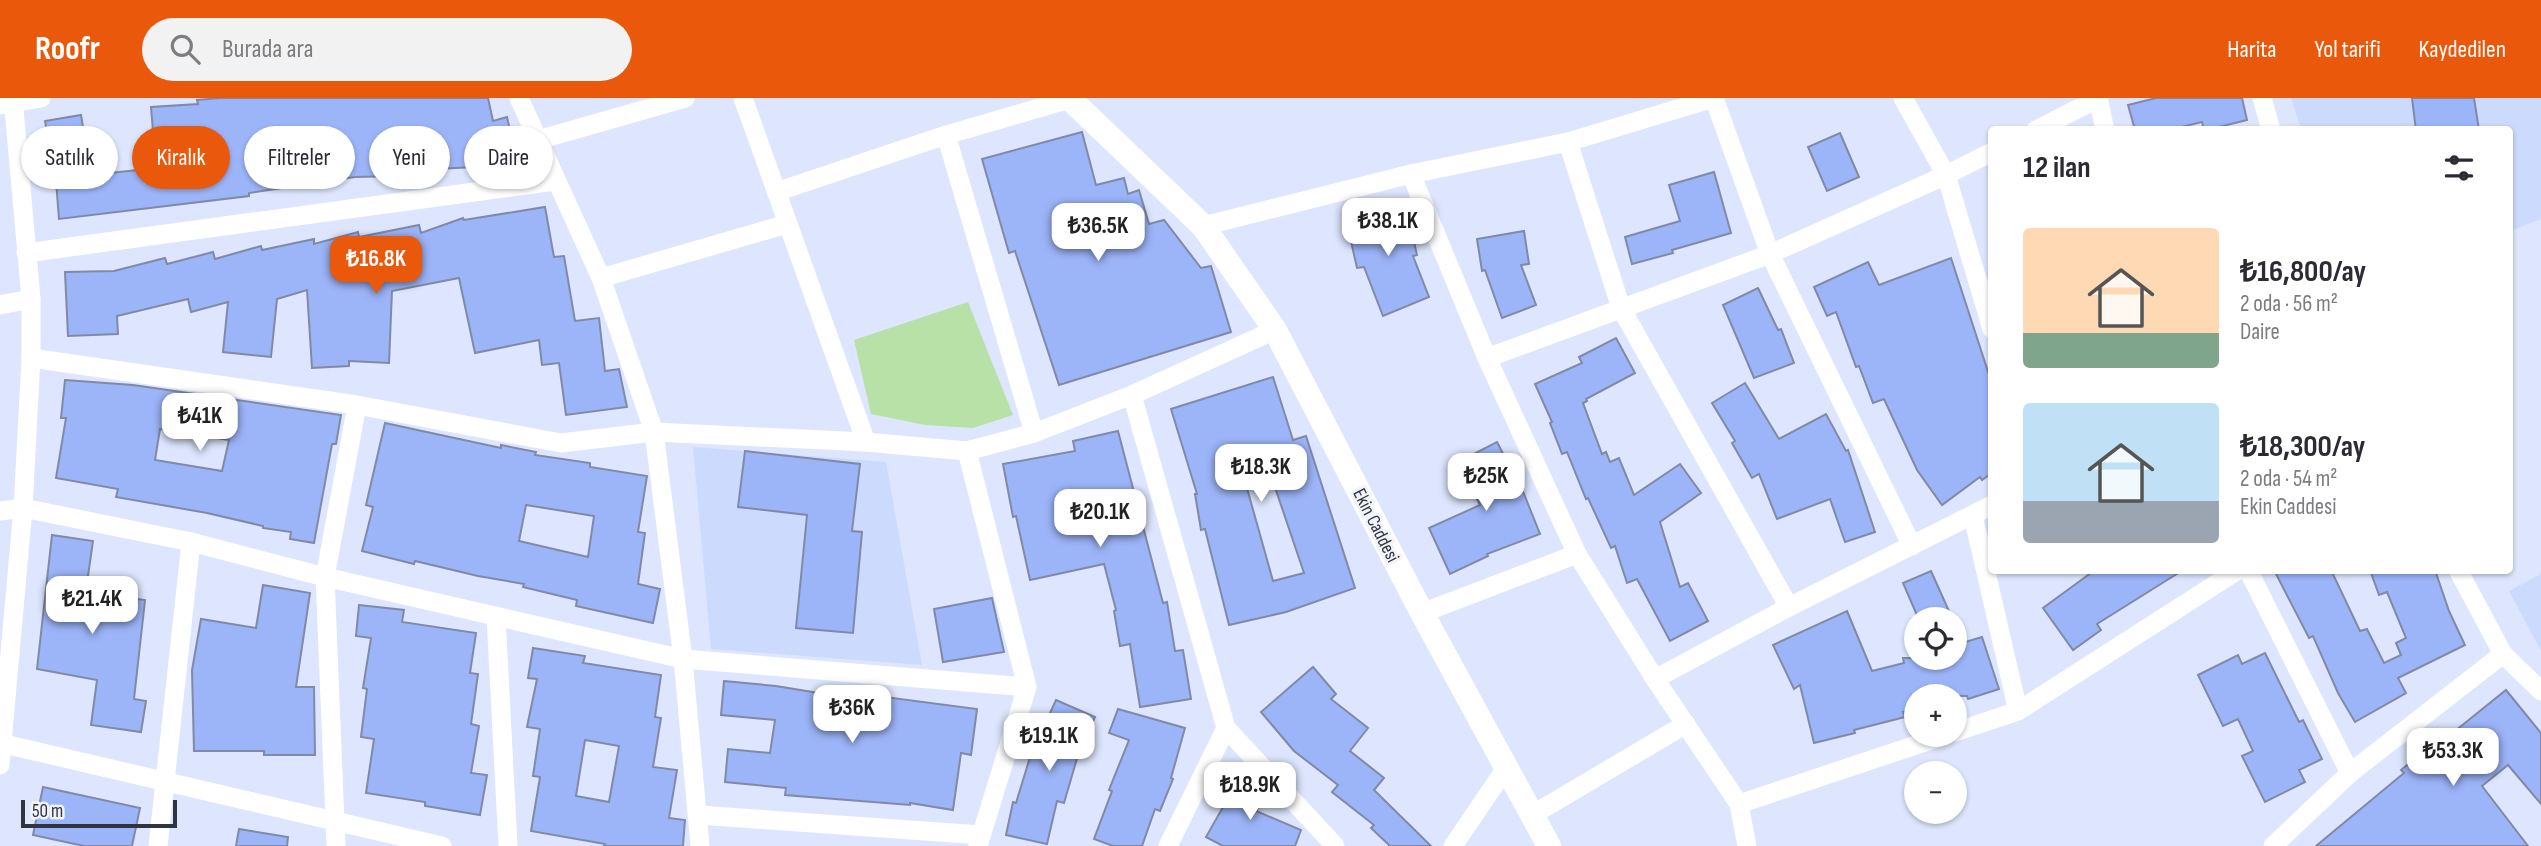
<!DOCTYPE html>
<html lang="tr">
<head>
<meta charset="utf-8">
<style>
	:root { --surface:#fff; --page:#f2f2f3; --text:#2b2b33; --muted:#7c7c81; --accent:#ea580c }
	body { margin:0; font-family:"Sofia Sans Condensed",sans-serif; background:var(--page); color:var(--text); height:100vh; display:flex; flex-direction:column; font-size:26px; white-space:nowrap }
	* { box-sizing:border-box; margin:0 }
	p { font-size:23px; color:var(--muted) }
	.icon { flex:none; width:38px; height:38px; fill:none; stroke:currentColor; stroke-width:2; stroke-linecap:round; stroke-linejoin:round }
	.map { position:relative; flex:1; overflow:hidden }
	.side { position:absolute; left:1988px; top:28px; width:525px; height:448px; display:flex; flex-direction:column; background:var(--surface); border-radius:7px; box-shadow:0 2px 5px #0004 }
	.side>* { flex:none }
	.guide { position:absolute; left:21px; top:28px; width:665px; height:63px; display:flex; gap:14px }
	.tools { position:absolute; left:1904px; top:509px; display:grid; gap:14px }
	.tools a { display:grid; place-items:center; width:63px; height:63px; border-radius:50%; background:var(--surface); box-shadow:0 2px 5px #0004; font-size:35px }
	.scale { position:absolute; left:21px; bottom:18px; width:156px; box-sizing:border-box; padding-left:7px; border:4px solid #303440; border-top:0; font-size:19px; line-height:24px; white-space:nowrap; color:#303440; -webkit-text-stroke:5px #f1f3f9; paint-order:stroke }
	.price { position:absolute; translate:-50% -60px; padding:0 16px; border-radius:14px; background:#fff; color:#222; font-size:23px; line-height:46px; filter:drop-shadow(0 2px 4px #0008) }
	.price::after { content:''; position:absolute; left:50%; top:42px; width:21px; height:16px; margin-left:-10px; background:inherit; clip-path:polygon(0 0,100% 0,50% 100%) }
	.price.active { background:var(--accent); color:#fff }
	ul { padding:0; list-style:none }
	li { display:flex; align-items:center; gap:21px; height:175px; padding:0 35px }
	li span { display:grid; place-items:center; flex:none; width:196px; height:140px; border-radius:7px; color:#555 }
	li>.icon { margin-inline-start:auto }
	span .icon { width:84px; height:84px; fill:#fffc; stroke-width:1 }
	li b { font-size:30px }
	h2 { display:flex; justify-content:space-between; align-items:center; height:84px; padding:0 35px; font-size:30px }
	.tag { padding:0 24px; border-radius:32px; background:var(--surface); box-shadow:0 2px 5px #0004; font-size:24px; line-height:63px }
	.tag.active { background:var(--accent); color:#fff }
	header { display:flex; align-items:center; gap:42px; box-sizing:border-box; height:98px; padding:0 35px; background:var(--accent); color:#fff }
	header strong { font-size:33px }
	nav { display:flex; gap:38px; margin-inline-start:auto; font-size:24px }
	.search { width:490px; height:63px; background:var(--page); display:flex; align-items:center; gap:18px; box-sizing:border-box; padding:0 24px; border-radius:38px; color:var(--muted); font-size:26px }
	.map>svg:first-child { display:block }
	.built { fill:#ccdafe }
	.green { fill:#b8e1a7 }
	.building { fill:#9cb4f8; stroke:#808aa6; stroke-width:2; fill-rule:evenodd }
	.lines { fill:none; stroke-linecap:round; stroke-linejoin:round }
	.minor { stroke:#fff; stroke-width:19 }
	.tertiary { stroke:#fff; stroke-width:24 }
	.labels { text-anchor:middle; stroke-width:6; stroke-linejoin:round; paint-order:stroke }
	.street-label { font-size:19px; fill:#303440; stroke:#f1f3f9 }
</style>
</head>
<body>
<header>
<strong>Roofr</strong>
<div class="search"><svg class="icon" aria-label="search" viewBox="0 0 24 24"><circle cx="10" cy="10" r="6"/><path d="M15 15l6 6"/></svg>Burada ara</div>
<nav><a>Harita</a><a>Yol tarifi</a><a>Kaydedilen</a></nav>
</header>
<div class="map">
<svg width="2541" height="748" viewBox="0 0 2541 748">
	<rect width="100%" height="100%" fill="#dde6fe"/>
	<g class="built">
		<polygon points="2291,0 2541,0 2541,121 2510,133 2510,32 2301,31"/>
		<polygon points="693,349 886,364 922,567 711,551"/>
		<polygon points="2541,476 2541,553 2509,493"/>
	</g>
	<polygon class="green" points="968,204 1013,317 973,330 925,327 871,316 854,242"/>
	<g class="building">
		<polygon points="220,0 488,0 493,23 507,19 516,59 476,69 395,73 395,78 355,79 249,95 249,98 59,121 56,83 45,23 81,17 91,77 156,70 151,9 198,6 197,2"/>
		<polygon points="2156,0 2242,0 2247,22 2207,32 2204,32 2202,24 2169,32 2135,32 2128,7"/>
		<polygon points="2412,0 2474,0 2479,32 2416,32"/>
		<polygon points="1082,34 1096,87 1124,80 1128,96 1139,92 1149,126 1164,122 1201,170 1211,168 1231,234 1059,287 1015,153 1009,155 982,61"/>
		<polygon points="1840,35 1859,79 1827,93 1808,49"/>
		<polygon points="1714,74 1731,135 1672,152 1673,155 1632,166 1625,139 1680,123 1669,87"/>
		<polygon points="1406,108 1417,157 1413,158 1429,199 1383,218 1364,169 1357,170 1346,121"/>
		<polygon points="545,109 554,159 564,158 575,223 599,220 605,273 619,271 627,309 566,317 559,265 542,267 539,242 475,255 459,180 392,193 389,265 349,263 349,268 312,270 307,192 277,201 271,259 223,254 228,204 191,214 188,201 117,218 118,236 68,238 65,174 114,173 165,160 167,166 213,154 215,161 261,148 262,152 314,141 314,146 358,134 359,139 419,127 421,135 463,120 464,122"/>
		<polygon points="1524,133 1529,166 1521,167 1536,207 1502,220 1485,172 1482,173 1477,141"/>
		<polygon points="1951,160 1992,286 1992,375 1982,382 1980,379 1942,407 1917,372 1884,301 1873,305 1859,268 1856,269 1836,214 1827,218 1814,189 1868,164 1879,187"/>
		<polygon points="1758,190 1778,232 1781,231 1794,265 1754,280 1723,207"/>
		<polygon points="1616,240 1635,275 1586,301 1587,303 1583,305 1602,356 1606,354 1610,364 1619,360 1634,397 1680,366 1701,395 1660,424 1680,489 1688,485 1708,523 1670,543 1637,481 1627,485 1615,448 1611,450 1588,400 1586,401 1567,354 1562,356 1550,325 1552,324 1535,286 1582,265 1579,259"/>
		<path d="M1273 279 1293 342 1306 338 1355 490 1286 514 1229 527 1205 431 1201 432 1195 396H1197L1171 311ZM1262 351 1304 475 1273 483 1238 358Z"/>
		<path d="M65 282 133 287 341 317 336 346H332L314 445 290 441 291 434 263 430V428L207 415 116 399 118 391 56 380 66 320H61ZM160 331 229 342 222 373 155 362Z"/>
		<polygon points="1745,285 1779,341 1826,316 1846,353 1848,352 1875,434 1845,444 1830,401 1777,421 1759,376 1752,380 1732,345 1735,343 1712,305"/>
		<path d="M385 325 501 350V347L536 354 535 357 590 365V369L647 378 638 434 645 435 638 486 660 491 653 525 576 508 577 502 523 489 524 486 478 478 415 463 414 466 362 453 373 409 366 407ZM526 407 594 418 588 459 519 443Z"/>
		<polygon points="1118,333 1163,505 1167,504 1175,553 1183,552 1191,601 1140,609 1130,546 1120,548 1114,513 1116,512 1104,466 1030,482 1016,418 1013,419 1003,366 1075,353 1073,343"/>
		<polygon points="1497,344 1524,396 1540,436 1487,456 1488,458 1450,476 1429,430 1480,407 1458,364"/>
		<polygon points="745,353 860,366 852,433 862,434 853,535 796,530 807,417 738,409"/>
		<polygon points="52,437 93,443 86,492 89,494 145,502 134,601 146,603 141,634 91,627 97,582 37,571"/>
		<polygon points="2095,472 2183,472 2097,526 2101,532 2073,552 2043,510"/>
		<polygon points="2274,472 2331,472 2360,533 2367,531 2384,565 2401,557 2396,545 2406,540 2387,494 2379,497 2370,472 2435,472 2449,513 2465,547 2398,580 2406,595 2355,624 2338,595 2313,538 2309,540"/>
		<polygon points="1931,473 1953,522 1919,522 1903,485"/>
		<polygon points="263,487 310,495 296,589 314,589 315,657 264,657 264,653 194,653 192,572 201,521 256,530"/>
		<polygon points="992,500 1004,554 943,564 934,511"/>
		<polygon points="359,507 404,512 402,524 476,535 470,575 478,576 471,626 479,628 471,675 487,677 480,717 425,708 425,704 366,695 374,641 361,639 367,591 363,590 371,540 356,538"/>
		<polygon points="1847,513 1872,573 1904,565 1903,560 1955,560 1955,547 1982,539 1999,591 1968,601 1967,598 1916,598 1916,611 1903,614 1905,619 1854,632 1855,635 1814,645 1800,587 1794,591 1773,547"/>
		<path d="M533 550 585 558 583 565 661 577 655 619 661 620 653 669 677 672 669 720 685 722 683 748H604L605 746 531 733 540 679 533 678 540 631 527 629 537 581 528 580ZM585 642 619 648 609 704 576 698Z"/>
		<polygon points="2265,555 2299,624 2303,622 2322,661 2299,672 2305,684 2265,704 2242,658 2253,653 2238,621 2223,628 2198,577 2238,557 2242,566"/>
		<polygon points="1313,569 1336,596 1331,601 1368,630 1350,653 1384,680 1374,692 1431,748 1390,748 1371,730 1374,727 1332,694 1338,687 1294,653 1261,614"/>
		<polygon points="724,583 776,588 831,597 832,592 977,611 971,657 961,655 953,712 910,705 910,707 785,697 786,690 725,684 728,651 770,655 775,622 721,617"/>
		<polygon points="2506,592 2541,635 2541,706 2508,667 2482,688 2528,748 2316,748 2404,675 2401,672 2431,647 2434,650"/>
		<polygon points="1056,602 1095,619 1078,657 1064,705 1057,703 1047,746 1006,737 1013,704 1016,705 1031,656"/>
		<polygon points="1118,611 1185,630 1171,680 1173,681 1160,713 1155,711 1142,748 1113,748 1094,741 1112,693 1109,692 1129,642 1109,635"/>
		<polygon points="1240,679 1267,694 1256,713 1301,732 1295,748 1223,748 1206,739"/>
		<polygon points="43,689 140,710 132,748 84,748 33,737"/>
		<polygon points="239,731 288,739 287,748 236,748"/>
	</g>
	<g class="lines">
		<g class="minor">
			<polyline points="519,0 601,180 654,334 683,561 700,748"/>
			<polyline points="743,0 866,344"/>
			<polyline points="1714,0 1770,156 1912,448"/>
			<polyline points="1903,0 1946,77 1992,231"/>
			<polyline points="2098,0 2105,32"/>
			<polyline points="2262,0 2271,32"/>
			<polyline points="0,7 41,0"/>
			<polyline points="2036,32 2099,0"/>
			<polyline points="946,37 1034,335"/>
			<polyline points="538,42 685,0"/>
			<polyline points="1568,44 1621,210 1789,509"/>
			<polyline points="1411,76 1487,260 1577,456 1655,581 1739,706 1747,748"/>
			<polyline points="776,94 946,37 1070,1"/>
			<polyline points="1203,128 1411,76 1568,44 1714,0"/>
			<polyline points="26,155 555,83"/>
			<polyline points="601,180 787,126"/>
			<polyline points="0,207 31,201"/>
			<polyline points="31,260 357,307 561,345 654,334 866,344 967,353 1034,335 1132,297 1275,232"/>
			<polyline points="1487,260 1770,156 1946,77 1992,54"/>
			<polyline points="1132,297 1226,630 1168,748"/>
			<polyline points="967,353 1027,589 978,748"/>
			<polyline points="0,413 23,410 191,444 325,479 683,561 1027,589"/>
			<polyline points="1973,418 2018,613"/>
			<polyline points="2248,472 2350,675"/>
			<polyline points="2458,472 2503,556 2541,593"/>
			<polyline points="1422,515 1577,456"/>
			<polyline points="496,518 508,748"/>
			<polyline points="1655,581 1789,509 1992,407"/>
			<polyline points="1226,630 1335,748"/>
			<polyline points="1955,634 2018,613 2238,472"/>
			<polyline points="0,645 442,748"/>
			<polyline points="0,667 23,410 31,260 31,201 13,0"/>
			<polyline points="1739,706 1946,637"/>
			<polyline points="699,717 981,737"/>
			<polyline points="1532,717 1686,626"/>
			<polyline points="158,748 191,444"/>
			<polyline points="336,748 325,479 357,307"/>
			<polyline points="1453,748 1506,670"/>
			<polyline points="2273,748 2350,675 2503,556"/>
		</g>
		<polyline class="tertiary" points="1069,0 1203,128 1275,232 1422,515 1549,748"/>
	</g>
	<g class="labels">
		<g class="street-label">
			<text transform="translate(1377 427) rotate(63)" y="7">Ekin Caddesi</text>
		</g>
	</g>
</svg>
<div class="tools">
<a><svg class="icon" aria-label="locate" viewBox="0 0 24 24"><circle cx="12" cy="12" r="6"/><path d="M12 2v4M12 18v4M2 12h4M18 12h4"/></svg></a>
<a>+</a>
<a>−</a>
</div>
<div class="scale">50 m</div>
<b class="price" style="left:1388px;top:160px">₺38.1K</b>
<b class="price" style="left:1098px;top:165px">₺36.5K</b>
<b class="price active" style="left:376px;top:198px">₺16.8K</b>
<b class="price" style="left:200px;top:355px">₺41K</b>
<b class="price" style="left:1261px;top:406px">₺18.3K</b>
<b class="price" style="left:1486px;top:415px">₺25K</b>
<b class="price" style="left:1100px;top:451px">₺20.1K</b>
<b class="price" style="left:92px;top:538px">₺21.4K</b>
<b class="price" style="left:852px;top:647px">₺36K</b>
<b class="price" style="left:1049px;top:675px">₺19.1K</b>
<b class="price" style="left:2453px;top:690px">₺53.3K</b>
<b class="price" style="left:1250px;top:724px">₺18.9K</b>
<div class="guide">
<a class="tag">Satılık</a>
<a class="tag active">Kiralık</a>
<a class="tag">Filtreler</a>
<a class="tag">Yeni</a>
<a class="tag">Daire</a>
</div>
<section class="side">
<h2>12 ilan<svg class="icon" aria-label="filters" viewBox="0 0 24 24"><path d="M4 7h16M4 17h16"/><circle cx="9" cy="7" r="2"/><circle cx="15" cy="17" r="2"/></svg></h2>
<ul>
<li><span style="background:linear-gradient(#ffd9b3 75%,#7fa58c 0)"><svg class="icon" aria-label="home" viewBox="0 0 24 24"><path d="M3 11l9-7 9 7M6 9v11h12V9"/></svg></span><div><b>₺16,800/ay</b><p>2 oda · 56 m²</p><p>Daire</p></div></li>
<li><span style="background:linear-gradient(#bfe0f5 70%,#9aa5b1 0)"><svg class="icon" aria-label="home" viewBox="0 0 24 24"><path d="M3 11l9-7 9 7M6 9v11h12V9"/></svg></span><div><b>₺18,300/ay</b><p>2 oda · 54 m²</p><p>Ekin Caddesi</p></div></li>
</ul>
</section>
</div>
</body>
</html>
